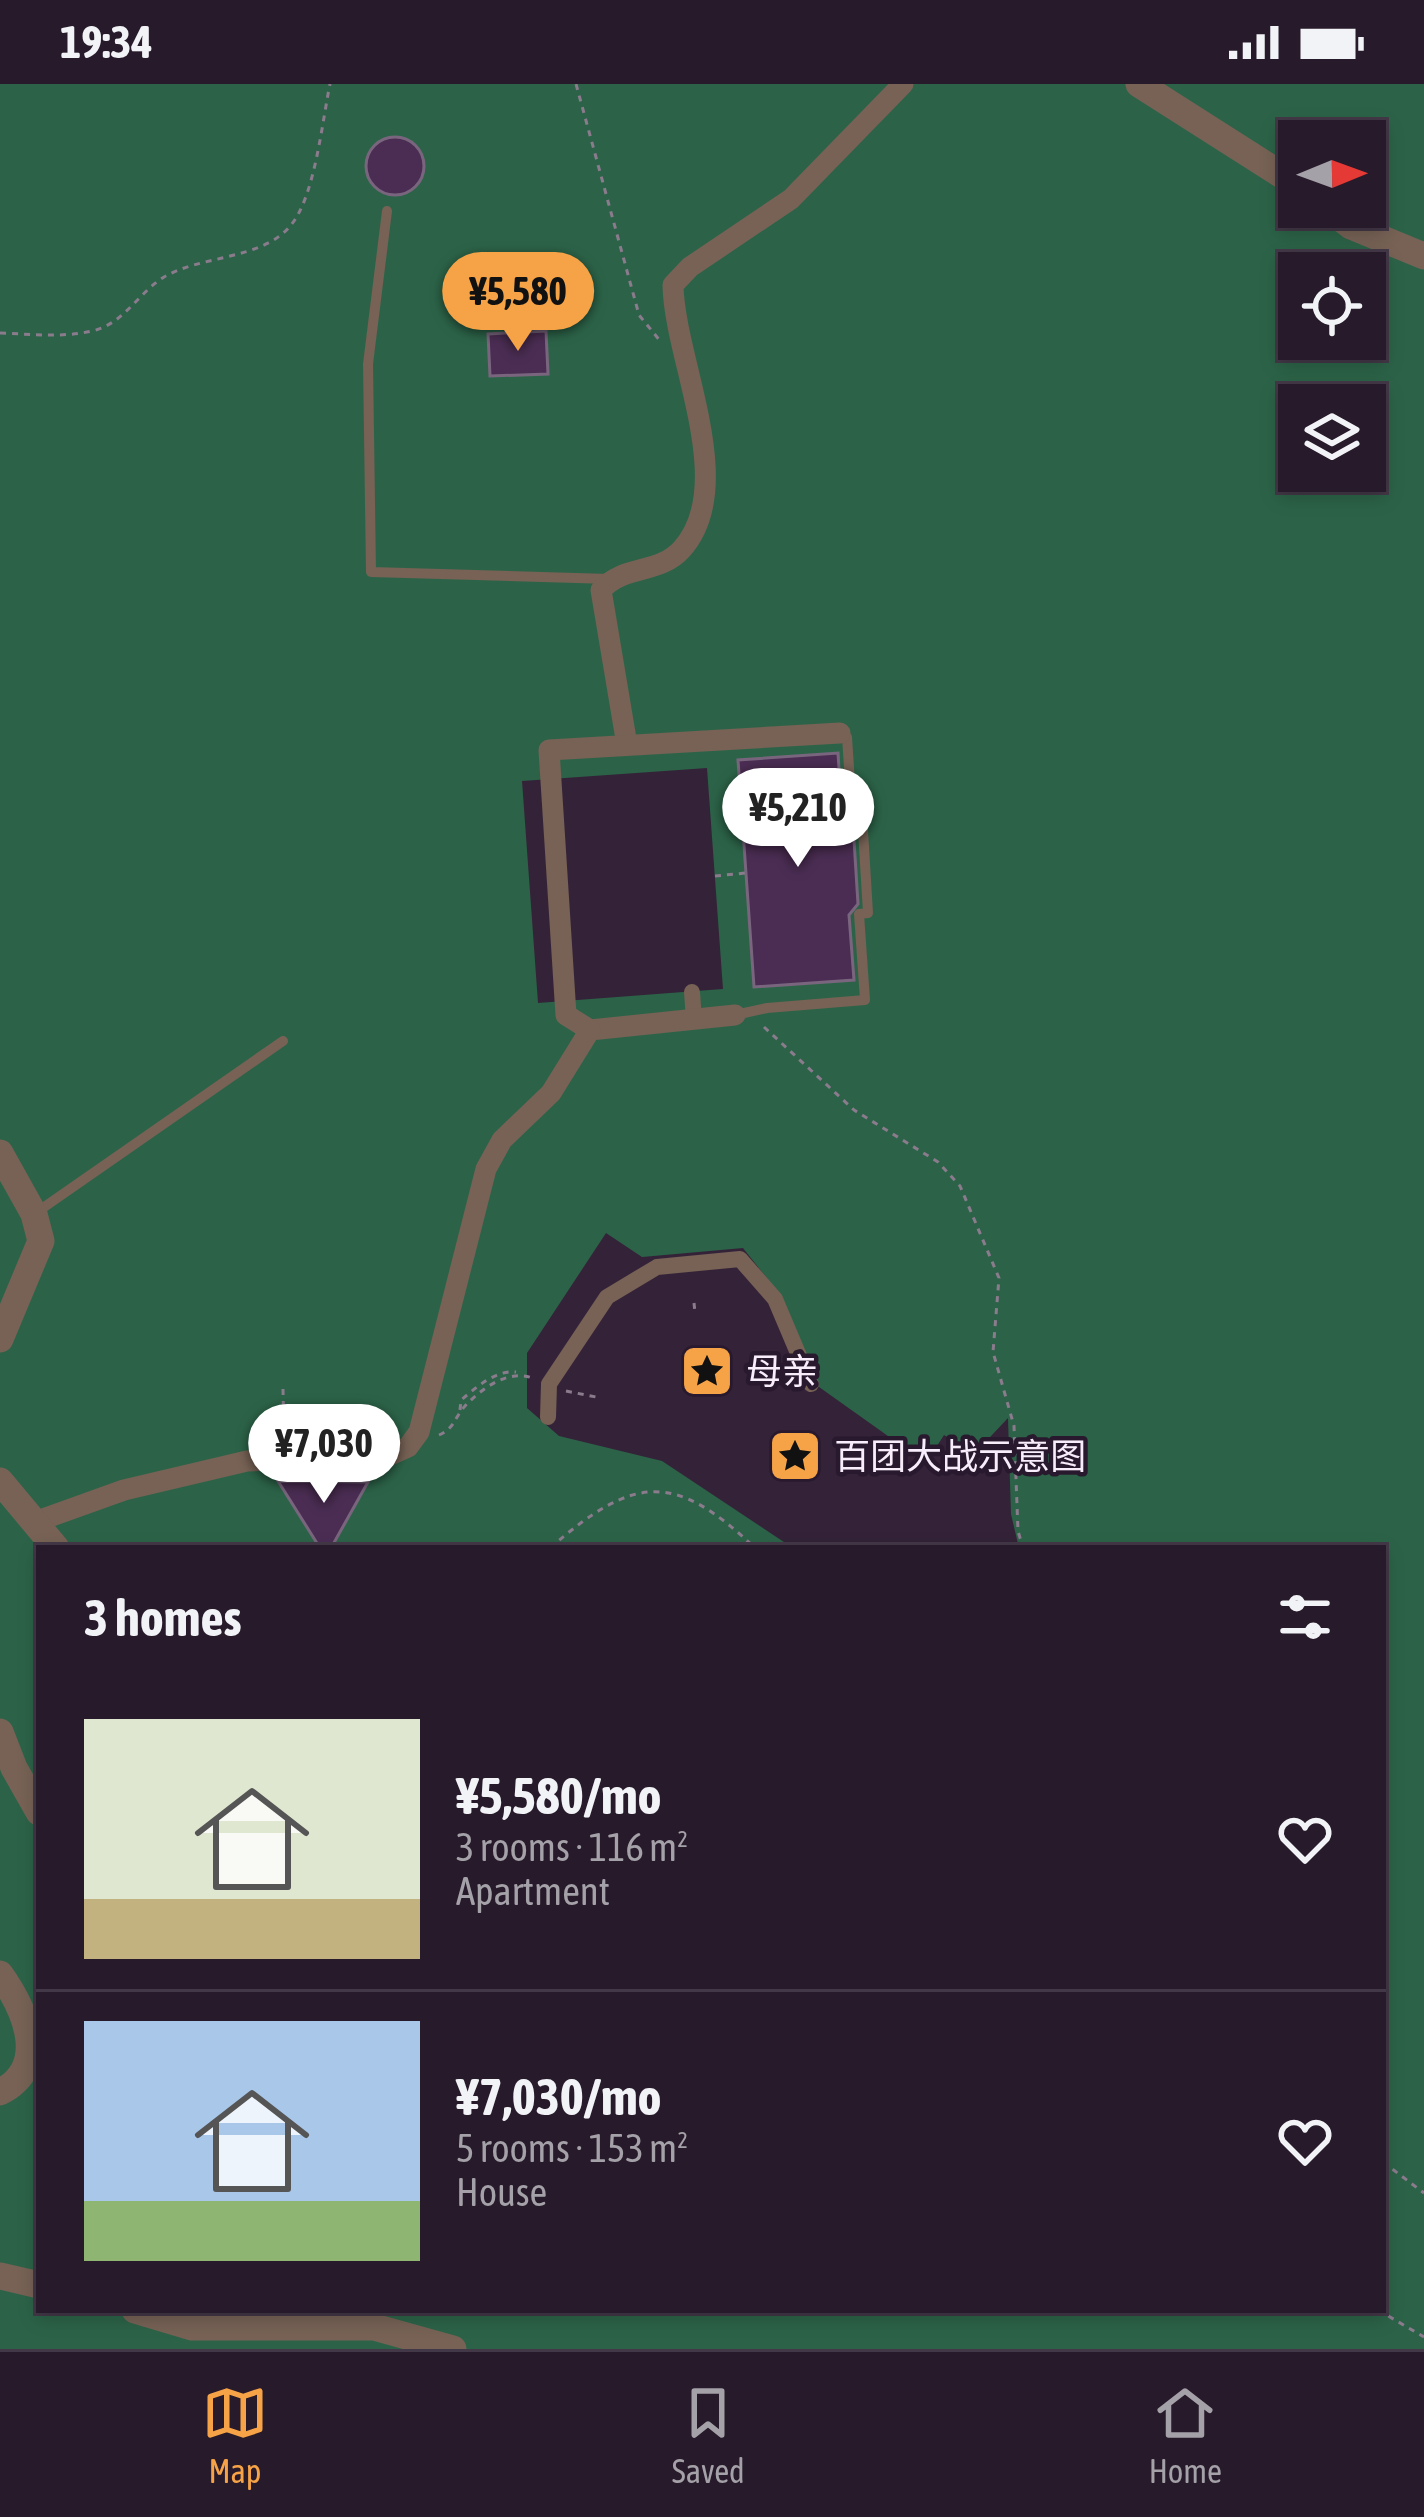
<!DOCTYPE html>
<html lang="en">
<head>
<meta charset="utf-8">
<style>
	:root { --surface:#271a2a; --page:#2f2332; --text:#f1f3f6; --muted:#a4a1a8; --line:#433847; --accent:#f5a346 }
	body { margin:0; font-family:"Asap Condensed","Noto Sans SC",sans-serif; background:var(--page); color:var(--text); height:100vh; display:flex; flex-direction:column; font-size:45px; white-space:nowrap }
	* { box-sizing:border-box; margin:0 }
	p { font-size:39px; color:var(--muted) }
	.icon { flex:none; width:66px; height:66px; fill:none; stroke:currentColor; stroke-width:2; stroke-linecap:round; stroke-linejoin:round }
	.map { position:relative; flex:1; overflow:hidden }
	.drawer { position:absolute; left:36px; top:1461px; width:1350px; height:768px; display:flex; flex-direction:column; background:var(--surface); border-radius:0px; box-shadow:0 6px 18px #0003,0 0 0 3px var(--line) }
	.drawer>* { flex:none }
	.needle { width:78px; rotate:89deg }
	.tools { position:absolute; left:1278px; top:36px; display:grid; gap:24px }
	.tools a { display:grid; place-items:center; width:108px; height:108px; border-radius:0px; background:var(--surface); box-shadow:0 6px 18px #0003,0 0 0 3px var(--line); font-size:60px }
	.price { position:absolute; translate:-50% -102px; padding:0 27px; border-radius:42px; background:#fff; color:#222; font-size:39px; line-height:78px; filter:drop-shadow(0 3px 6px #0008) }
	.price::after { content:''; position:absolute; left:50%; top:72px; width:36px; height:27px; margin-left:-18px; background:inherit; clip-path:polygon(0 0,100% 0,50% 100%) }
	.price.on { background:var(--accent); color:#111 }
	ul { padding:0; list-style:none }
	li { display:flex; align-items:center; gap:36px; height:300px; padding:0 48px }
	li+li { border-top:3px solid var(--line) }
	li span { display:grid; place-items:center; flex:none; width:336px; height:240px; border-radius:0px; color:#555 }
	li>.icon { margin-inline-start:auto }
	span .icon { width:144px; height:144px; fill:#fffc; stroke-width:1 }
	li b { font-size:51px }
	h2 { display:flex; justify-content:space-between; align-items:center; height:144px; padding:0 48px; font-size:51px }
	.status { display:flex; justify-content:space-between; align-items:center; height:84px; padding:0 60px; background:var(--surface); direction:ltr }
	.status svg { height:33px; fill:currentColor }
	.menu { display:flex; justify-content:space-around; align-items:center; height:168px; border-top:3px solid var(--line); background:var(--surface); font-size:33px; color:var(--muted) }
	.menu a { display:grid; justify-items:center; gap:6px }
	.menu .on { color:var(--accent) }
	.map>svg:first-child { display:block }
	.forest { fill:#2c6348; fill-rule:evenodd }
	.building { fill:#4b2d53; stroke:#79667e; stroke-width:3 }
	.lines { fill:none; stroke-linecap:round; stroke-linejoin:round }
	.path { stroke:#8a7b8d; stroke-width:3; stroke-dasharray:6 6; stroke-linecap:butt }
	.service { stroke:#776255; stroke-width:10 }
	.pedestrian { stroke:#776255; stroke-width:16 }
	.minor { stroke:#776255; stroke-width:21 }
	.tertiary { stroke:#776255; stroke-width:27 }
	.labels { text-anchor:middle; stroke-width:9; stroke-linejoin:round; paint-order:stroke }
	.poi-label { font-size:36px; fill:#f8edfb; stroke:#29192e; text-anchor:start }
</style>
</head>
<body>
<div class="status"><b>19:34</b><svg viewBox="0 0 49 12"><path d="M0 12V9h3v3zM5 12V6h3v6zM10 12V3h3v9zM15 12V0h3v12zM26 1h20v11H26zM47 4h2v5h-2z"/></svg></div>
<div class="map">
<svg width="1424" height="2265" viewBox="0 0 1424 2265">
	<rect width="100%" height="100%" fill="#342338"/>
	<path class="forest" d="M0 0H1424V2265H0ZM1299 57H1365V123H1299ZM1299 189H1365V255H1299ZM1299 321H1365V387H1299ZM707 684 723 905 538 919 522 697ZM606 1149 642 1173 743 1164 781 1212 812 1298 926 1379 944 1351 975 1369 1008 1334 1011 1430 1019 1464H1383V2226H39V1464H793L662 1377 559 1352 527 1324V1269Z"/>
	<g class="building">
		<circle cx="395" cy="82" r="29"/>
		<polygon points="546,247 548,290 490,292 488,250"/>
		<polygon points="838,669 842,732 853,740 858,820 849,831 854,896 754,903 738,676"/>
		<polygon points="278,1397 368,1398 331,1464 320,1464"/>
	</g>
	<g class="lines">
		<g class="path">
			<polyline points="576,0 639,231 661,258"/>
			<path d="M0 249C31 250 61 254 92 247 124 240 138 209 164 193 201 171 263 176 291 141 315 112 322 38 330 0"/>
			<polyline points="715,792 746,789"/>
			<polyline points="764,943 854,1026 938,1078 960,1102 999,1194 993,1268 1014,1342 1018,1447 1023,1464"/>
			<polyline points="694,1219 695,1229"/>
			<polyline points="283,1305 284,1356"/>
			<polyline points="566,1307 601,1314"/>
			<path d="M460 1326 461 1316C477 1303 495 1286 516 1288"/>
			<path d="M439 1351C455 1344 454 1334 465 1322 483 1303 510 1284 535 1295"/>
			<path d="M550 1464C634 1391 674 1387 755 1464"/>
			<polyline points="1383,2078 1424,2109"/>
			<polyline points="1378,2226 1424,2253"/>
		</g>
		<g class="service">
			<polyline points="387,127 368,280 371,488 610,495"/>
			<polyline points="735,931 767,924 865,916 859,830 868,829 862,730 852,730 847,653 840,649"/>
			<polyline points="37,1128 283,957"/>
		</g>
		<g class="pedestrian">
			<polyline points="692,908 694,936"/>
			<polyline points="548,1333 549,1300 607,1213 657,1183 740,1175 775,1215 811,1300"/>
		</g>
		<g class="minor">
			<path d="M627 661 601 506C624 480 659 491 682 465 739 401 674 275 673 201L690 183 791 115 903 0"/>
			<polyline points="590,946 735,931"/>
			<polyline points="35,1438 124,1406 247,1377 388,1372 408,1363 419,1348 486,1085 502,1056 551,1009 590,946 566,931 549,666 840,649"/>
		</g>
		<g class="tertiary">
			<polyline points="1139,0 1299,102"/>
			<polyline points="1326,123 1351,142 1424,172"/>
			<polyline points="0,1069 34,1130 41,1157 0,1255"/>
			<polyline points="0,1397 56,1464"/>
			<polyline points="0,1648 14,1684 39,1728"/>
			<path d="M0 1890C25 1925 51 1983 0 2008"/>
			<polyline points="0,2192 39,2201"/>
			<polyline points="135,2226 192,2243 374,2243 453,2265"/>
		</g>
	</g>
	<defs>
		<g id="sight-square" transform="scale(2.7)"><rect x="-9" y="-9" width="18" height="18" rx="4" fill="#f5a346" stroke="#29192e"/><path d="M0-6L1.8-2.2L6-1.7L2.9 1.2L3.7 5.4L0 3.3L-3.7 5.4L-2.9 1.2L-6-1.7L-1.8-2.2Z" fill="#111"/></g>
	</defs>
	<g fill-rule="evenodd">
		<use href="#sight-square" x="707" y="1287"/>
		<use href="#sight-square" x="795" y="1372"/>
	</g>
	<g class="labels">
		<g class="poi-label">
			<text x="746" y="1300">母亲</text>
			<text x="834" y="1385">百团大战示意图</text>
		</g>
	</g>
</svg>
<div class="tools">
<a><svg class="needle" viewBox="-14 -14 28 28"><path d="M0-13l5 13h-10z" fill="#e53935"/><path d="M0 13l5-13h-10z" fill="#a4a1a8"/></svg></a>
<a><svg class="icon" aria-label="locate" viewBox="0 0 24 24"><circle cx="12" cy="12" r="6"/><path d="M12 2v4M12 18v4M2 12h4M18 12h4"/></svg></a>
<a><svg class="icon" aria-label="layers" viewBox="0 0 24 24"><path d="M12 4l9 5-9 5-9-5zM3 14l9 5 9-5"/></svg></a>
</div>
<b class="price on" style="left:518px;top:270px">¥5,580</b>
<b class="price" style="left:798px;top:786px">¥5,210</b>
<b class="price" style="left:324px;top:1422px">¥7,030</b>
<section class="drawer">
<h2>3 homes<svg class="icon" aria-label="filters" viewBox="0 0 24 24"><path d="M4 7h16M4 17h16"/><circle cx="9" cy="7" r="2"/><circle cx="15" cy="17" r="2"/></svg></h2>
<ul>
<li><span style="background:linear-gradient(#dfe7d0 75%,#c2b280 0)"><svg class="icon" aria-label="home" viewBox="0 0 24 24"><path d="M3 11l9-7 9 7M6 9v11h12V9"/></svg></span><div><b>¥5,580/mo</b><p>3 rooms · 116 m²</p><p>Apartment</p></div><svg class="icon" aria-label="heart" viewBox="0 0 24 24"><path d="M12 20l-8-8c-3-5 5-10 8-4 3-6 11-1 8 4z"/></svg></li>
<li><span style="background:linear-gradient(#a9c7e8 75%,#8fb573 0)"><svg class="icon" aria-label="home" viewBox="0 0 24 24"><path d="M3 11l9-7 9 7M6 9v11h12V9"/></svg></span><div><b>¥7,030/mo</b><p>5 rooms · 153 m²</p><p>House</p></div><svg class="icon" aria-label="heart" viewBox="0 0 24 24"><path d="M12 20l-8-8c-3-5 5-10 8-4 3-6 11-1 8 4z"/></svg></li>
</ul>
</section>
</div>
<nav class="menu">
<a class="on"><svg class="icon" aria-label="map" viewBox="0 0 24 24"><path d="M3 6l6-2 6 2 6-2v14l-6 2-6-2-6 2zM9 4v14M15 6v14"/></svg>Map</a>
<a><svg class="icon" aria-label="saved" viewBox="0 0 24 24"><path d="M7 4h10v16l-5-4-5 4z"/></svg>Saved</a>
<a><svg class="icon" aria-label="home" viewBox="0 0 24 24"><path d="M3 11l9-7 9 7M6 9v11h12V9"/></svg>Home</a>
</nav>
</body>
</html>
